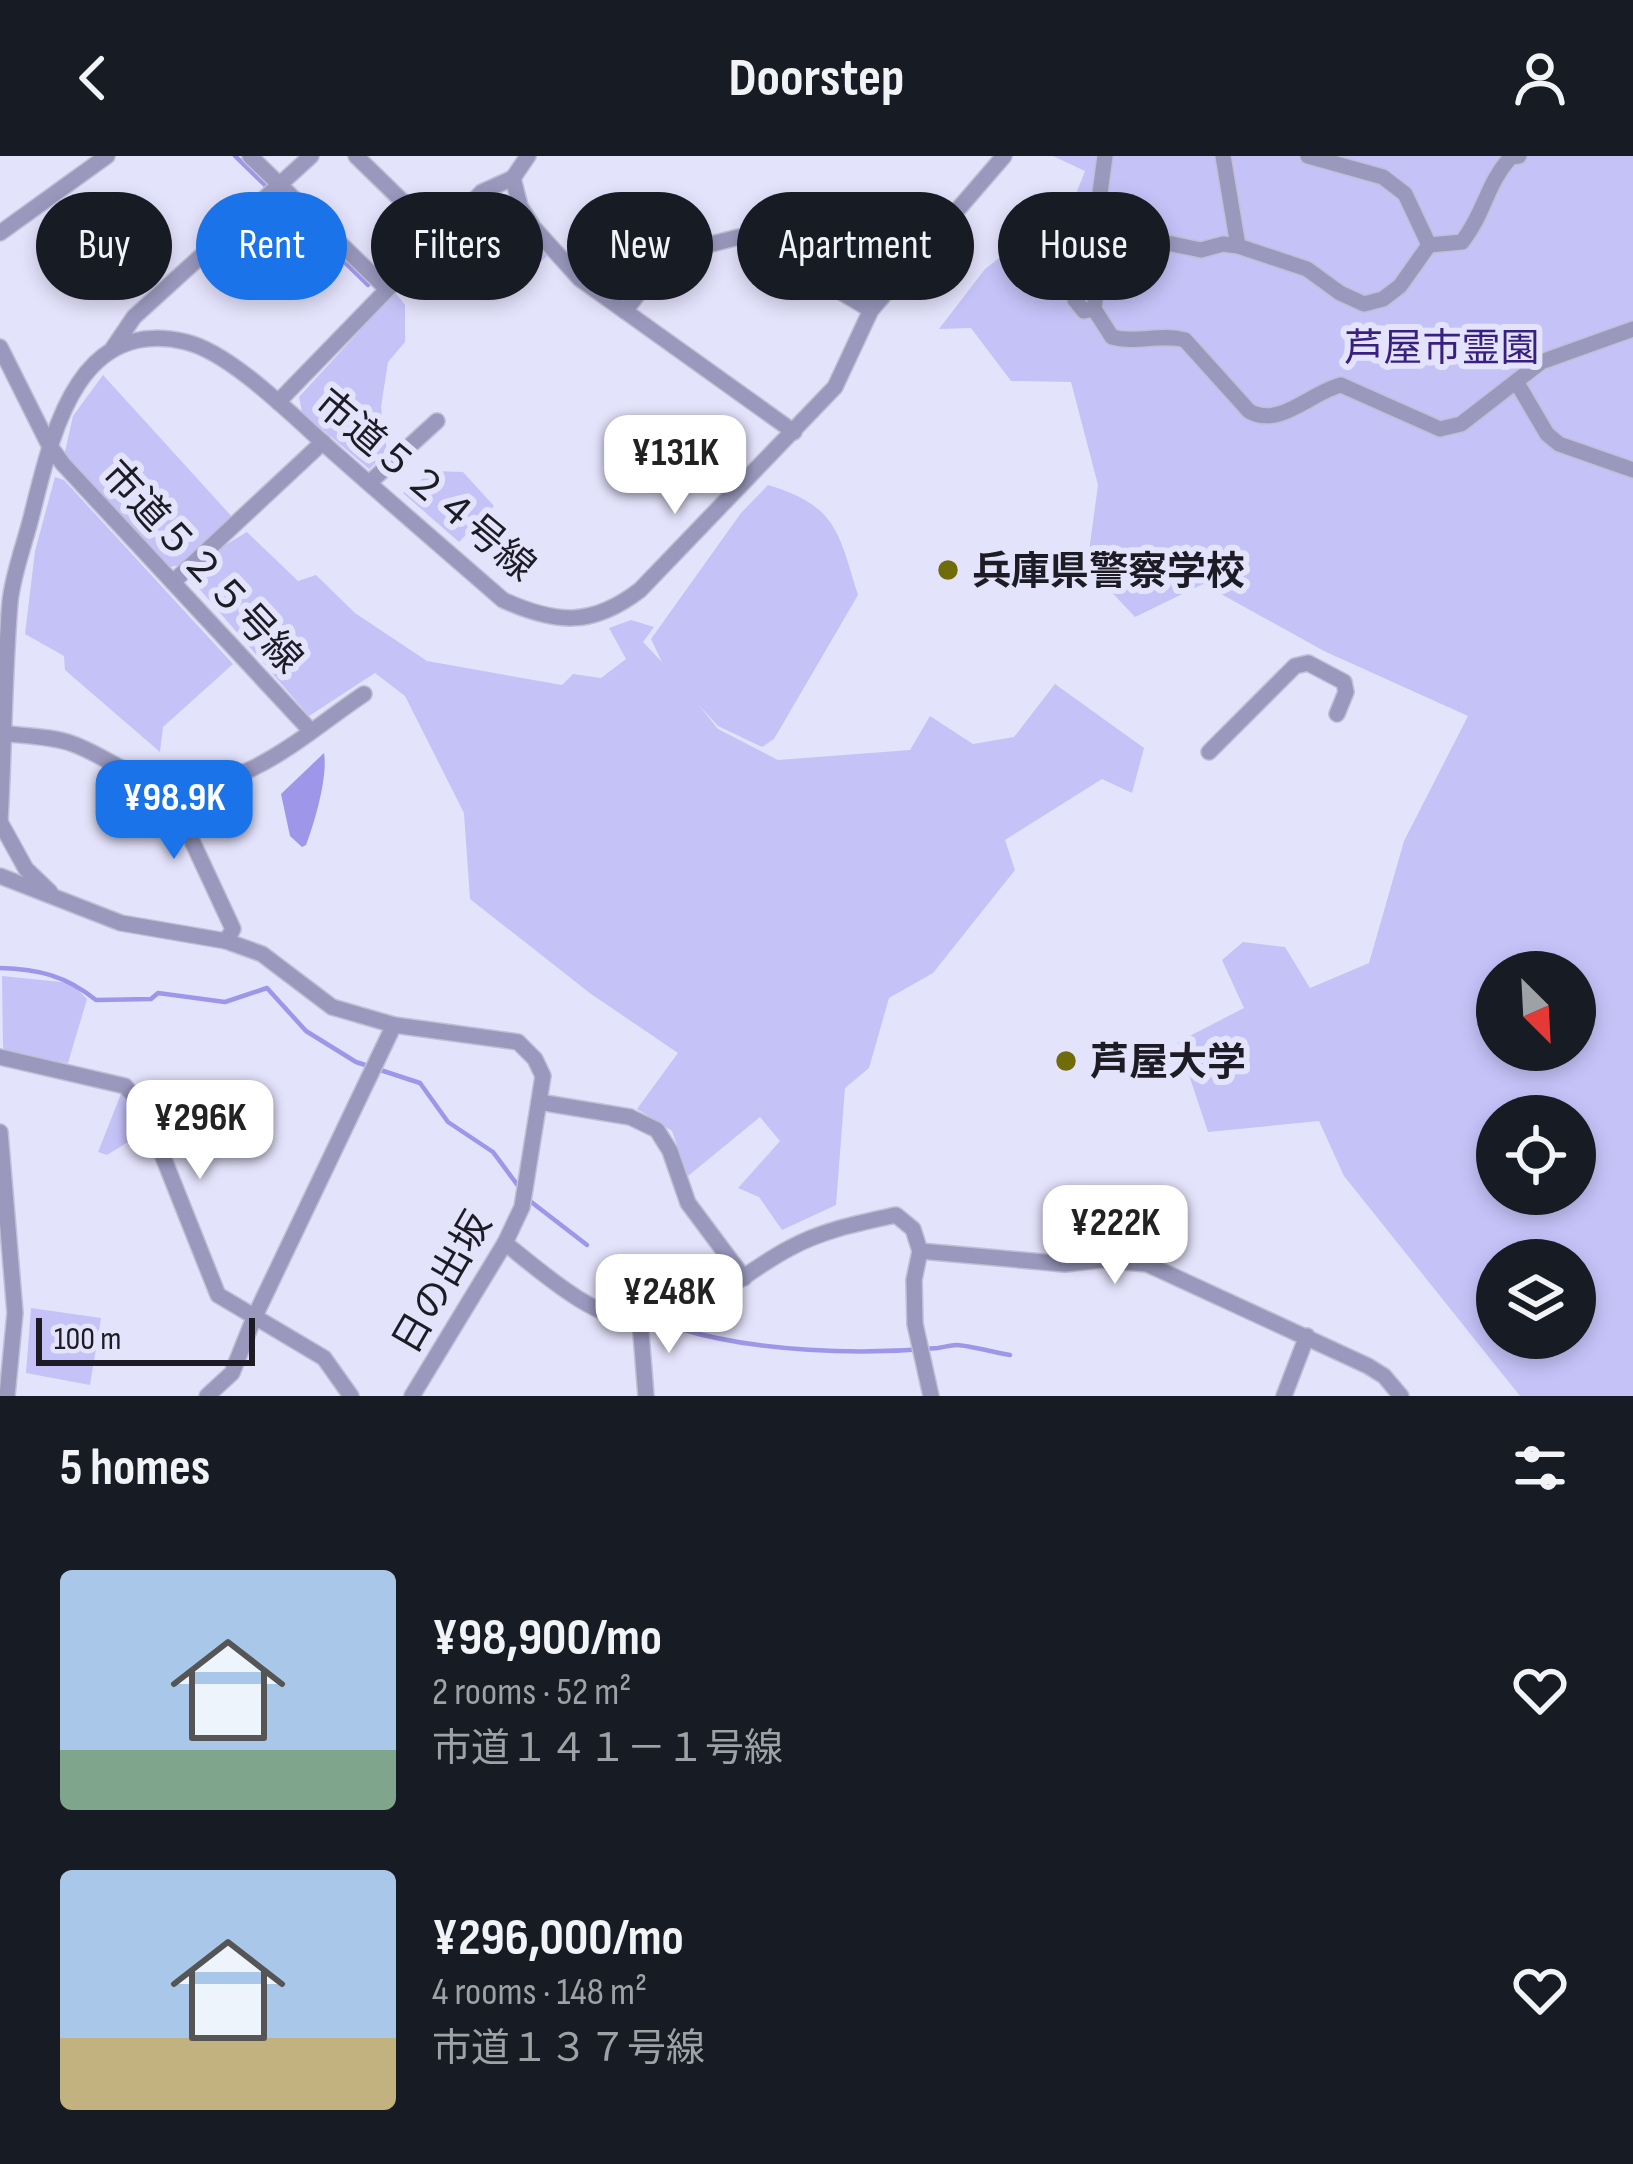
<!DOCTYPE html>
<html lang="en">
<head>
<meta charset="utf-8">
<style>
	:root { --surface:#171b24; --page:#242831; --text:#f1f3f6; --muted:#9ea1a6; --accent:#1a73e8 }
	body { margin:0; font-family:"Sofia Sans Condensed","Noto Sans JP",sans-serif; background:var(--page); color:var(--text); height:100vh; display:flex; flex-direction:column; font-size:45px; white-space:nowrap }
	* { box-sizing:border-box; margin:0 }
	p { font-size:39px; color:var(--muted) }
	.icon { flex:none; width:66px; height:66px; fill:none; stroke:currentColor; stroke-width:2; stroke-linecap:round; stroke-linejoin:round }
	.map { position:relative; height:1240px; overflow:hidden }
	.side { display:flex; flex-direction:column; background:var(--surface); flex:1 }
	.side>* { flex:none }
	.banner { position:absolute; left:36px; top:36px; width:1563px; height:108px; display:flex; gap:24px }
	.needle { width:78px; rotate:156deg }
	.buttons { position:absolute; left:1476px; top:795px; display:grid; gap:24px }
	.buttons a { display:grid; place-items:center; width:120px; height:120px; border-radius:50%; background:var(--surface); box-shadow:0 6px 18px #0003; font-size:60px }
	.scale { position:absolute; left:36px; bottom:30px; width:219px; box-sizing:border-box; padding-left:12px; border:6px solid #1d1c25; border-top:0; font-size:33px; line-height:42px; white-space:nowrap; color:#1d1c25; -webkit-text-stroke:9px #e4e3fc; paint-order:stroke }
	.price { position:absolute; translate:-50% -102px; padding:0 27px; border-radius:24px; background:#fff; color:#222; font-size:39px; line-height:78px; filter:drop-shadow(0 3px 6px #0008) }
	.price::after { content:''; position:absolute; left:50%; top:72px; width:36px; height:27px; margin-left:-18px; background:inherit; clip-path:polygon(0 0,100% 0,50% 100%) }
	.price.current { background:var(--accent); color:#fff }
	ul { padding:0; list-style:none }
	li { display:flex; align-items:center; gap:36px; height:300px; padding:0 60px }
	li span { display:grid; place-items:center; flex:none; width:336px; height:240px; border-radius:12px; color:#555 }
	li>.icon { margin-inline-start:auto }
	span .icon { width:144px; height:144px; fill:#fffc; stroke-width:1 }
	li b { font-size:51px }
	h2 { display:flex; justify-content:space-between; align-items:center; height:144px; padding:0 60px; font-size:51px }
	.tag { padding:0 42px; border-radius:54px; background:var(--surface); box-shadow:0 6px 18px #0003; font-size:42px; line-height:108px }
	.tag.current { background:var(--accent); color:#fff }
	header { display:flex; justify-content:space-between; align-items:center; height:156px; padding:0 60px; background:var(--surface); font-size:54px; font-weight:700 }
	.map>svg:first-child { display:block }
	.green { fill:#c5c2f8; fill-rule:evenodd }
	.water { fill:#9e96e9 }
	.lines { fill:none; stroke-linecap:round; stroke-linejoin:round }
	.stream { stroke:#9e96e9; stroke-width:4.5 }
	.minor-casing { stroke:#c0bfd5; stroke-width:18 }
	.minor { stroke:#9a98bd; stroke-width:15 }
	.poi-dot { fill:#6f6c09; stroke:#e4e3fc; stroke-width:4.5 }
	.labels { text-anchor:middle; stroke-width:12; stroke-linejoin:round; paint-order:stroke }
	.park-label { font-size:39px; fill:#39207f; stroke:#e4e3fc }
	.street-label { font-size:39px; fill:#1d1c25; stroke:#e4e3fc }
	.poi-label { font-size:39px; font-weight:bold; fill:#1d1c25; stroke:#e4e3fc; text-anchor:start }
</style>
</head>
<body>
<header><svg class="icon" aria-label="back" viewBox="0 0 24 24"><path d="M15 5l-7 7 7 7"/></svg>Doorstep<svg class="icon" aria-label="person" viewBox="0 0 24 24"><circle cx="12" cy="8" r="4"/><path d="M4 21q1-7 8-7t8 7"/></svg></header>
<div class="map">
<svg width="1633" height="1240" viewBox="0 0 1633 1240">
	<rect width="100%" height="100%" fill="#e4e3fc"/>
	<g class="green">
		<path d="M1053 0H1633V1240H1520L1344 1020 1319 965 1208 976 1178 886 1244 852 1222 804 1243 786 1285 791 1310 832 1369 807 1404 685 1468 560 1324 495 1203 428 1135 461 1087 410 1098 329 1071 226 1011 225 971 172 939 173 985 113 1074 43 1085 15ZM1497 816H1575V894H1497ZM1497 960H1575V1038H1497ZM1497 1104H1575V1182H1497Z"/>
		<polygon points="496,41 513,44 514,61 547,100 515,129 497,115 461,115 441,92 485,44"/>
		<polygon points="395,136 405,149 405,186 388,206 381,251 387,296 369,313 302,256 299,241"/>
		<polygon points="103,219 234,363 186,408 165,412 64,300 73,260"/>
		<polygon points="433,315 463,316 494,350 459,386 403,337"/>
		<polygon points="55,321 64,324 233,508 163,571 160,596 65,514 64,500 25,478 35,395"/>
		<path d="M768 329C837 350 838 375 858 439L774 583 762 591 718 570 698 548 718 573 778 604 910 594 930 560 973 588 1014 581 1055 528 1144 592 1132 637 1102 623 1005 684 1015 714 933 817 889 842 869 912 845 932 836 1049 782 1074 759 1041 738 1032 780 985 760 961 688 1020 672 975 637 953 678 897 591 838 470 743 464 657 405 540 375 517 309 560 196 429 197 406 247 376 298 425 316 419 355 457 427 505 562 529 573 518 601 522 626 503 609 472 631 464 654 471 643 486 662 506 651 483 741 357Z"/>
		<polygon points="2,820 71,827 87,843 68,907 8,899 3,891"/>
		<polygon points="121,938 138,958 152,991 146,992 141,987 133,992 128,986 107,999 98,996"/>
		<polygon points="31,1152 101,1162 90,1229 26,1217"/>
	</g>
	<path class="water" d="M324 597C328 620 315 665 306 689L302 691 290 680 281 638Z"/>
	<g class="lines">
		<g class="stream">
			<polyline points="235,0 267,31"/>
			<polyline points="278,41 368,129"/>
			<path d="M0 812C39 813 66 820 96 844L151 843 158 837 225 846 267 832 306 875 356 906 420 927 448 966 493 996 519 1031"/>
			<polyline points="530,1045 587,1089"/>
			<path d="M681 1173C756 1196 860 1199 938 1192 945 1191 950 1189 957 1189 966 1189 998 1197 1010 1199"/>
		</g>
		<g class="minor-casing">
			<g id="minor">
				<polyline points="250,0 386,132"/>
				<polyline points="356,0 438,80"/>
				<polyline points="528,0 513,22 520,50 533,71 580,123 794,276"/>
				<polyline points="1223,0 1238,90"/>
				<path d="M1308 0 1383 21 1405 38 1429 89 1462 86C1485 57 1486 28 1511 1L1519 0"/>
				<polyline points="0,77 107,0"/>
				<path d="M1429 89 1400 130 1383 143 1364 148 1340 137 1307 113 1238 90 1223 88 1201 94 1129 79C1099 97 1098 121 1094 153L1112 181C1136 188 1161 177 1185 184L1249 255C1279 273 1311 236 1341 229L1440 273 1461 268 1541 206 1633 173"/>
				<polyline points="1094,153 1084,155 1075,144 1075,127 1094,81 1105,0"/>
				<polyline points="625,155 668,99 739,81 757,86 871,154"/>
				<polyline points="0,191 49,289 63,308 310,574"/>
				<polyline points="113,192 134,161 311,0"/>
				<polyline points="1517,227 1547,278 1559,288 1633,314"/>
				<polyline points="278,246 482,36 513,22"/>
				<polyline points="369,327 437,265"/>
				<polyline points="173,426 323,286"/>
				<path d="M0 577C23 580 52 580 73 588 104 599 134 625 167 629 245 638 305 577 364 538"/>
				<polyline points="1209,596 1295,510 1308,507 1344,526 1346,536 1337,558"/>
				<polyline points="166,629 233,773 226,785"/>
				<path d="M0 665C4 592 4 519 10 446 13 417 25 387 32 358 52 279 76 160 186 186 233 197 301 268 338 300 393 349 448 396 503 444 556 468 592 471 640 434L835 231 871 154 1004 0"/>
				<polyline points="0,666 26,713 50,736"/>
				<polyline points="0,720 121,767 226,785 262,798 332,851 394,869 518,886 535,903 543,920 522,1051 505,1087 412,1240"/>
				<polyline points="0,901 125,930 144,953 218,1139 324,1202 351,1240"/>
				<polyline points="539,946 630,961 657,974 670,995 688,1047 744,1122"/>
				<polyline points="0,976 15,1157 7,1240"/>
				<path d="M505 1087C539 1114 595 1165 640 1165 697 1165 743 1116 790 1092 823 1074 859 1067 896 1059L913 1073 920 1095 914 1124 915 1168 931 1240"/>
				<polyline points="920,1095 1065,1108 1101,1104 1147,1108 1368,1210 1384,1220 1401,1240"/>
				<polyline points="640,1165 646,1240"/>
				<polyline points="207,1240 232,1217 254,1162 394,869"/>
				<polyline points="1284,1240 1307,1180"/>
			</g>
		</g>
		<use href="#minor" class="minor"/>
	</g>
	<g class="poi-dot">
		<circle cx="948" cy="414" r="12"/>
		<circle cx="1066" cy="905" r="12"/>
	</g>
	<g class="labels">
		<g class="park-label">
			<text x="1442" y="205">芦屋市霊園</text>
		</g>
		<g class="street-label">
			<text transform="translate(426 328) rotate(40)" y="14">市道５２４号線</text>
			<text transform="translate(203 410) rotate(47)" y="14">市道５２５号線</text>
			<text transform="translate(441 1126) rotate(-60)" y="14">日の出坂</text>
		</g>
		<g class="poi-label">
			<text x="972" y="428">兵庫県警察学校</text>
			<text x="1090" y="919">芦屋大学</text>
		</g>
	</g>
</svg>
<div class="buttons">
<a><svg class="needle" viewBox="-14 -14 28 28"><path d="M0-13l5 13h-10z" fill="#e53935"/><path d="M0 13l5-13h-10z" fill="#9ea1a6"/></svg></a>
<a><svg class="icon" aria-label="locate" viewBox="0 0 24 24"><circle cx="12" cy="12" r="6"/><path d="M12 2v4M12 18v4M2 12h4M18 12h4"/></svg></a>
<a><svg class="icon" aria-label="layers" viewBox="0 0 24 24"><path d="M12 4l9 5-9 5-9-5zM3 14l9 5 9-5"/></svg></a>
</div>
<div class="scale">100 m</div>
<b class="price" style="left:675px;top:361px">¥131K</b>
<b class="price current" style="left:174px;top:706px">¥98.9K</b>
<b class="price" style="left:200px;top:1026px">¥296K</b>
<b class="price" style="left:1115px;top:1131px">¥222K</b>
<b class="price" style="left:669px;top:1200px">¥248K</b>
<div class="banner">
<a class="tag">Buy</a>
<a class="tag current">Rent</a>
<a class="tag">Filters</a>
<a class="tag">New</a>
<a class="tag">Apartment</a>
<a class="tag">House</a>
</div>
</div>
<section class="side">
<h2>5 homes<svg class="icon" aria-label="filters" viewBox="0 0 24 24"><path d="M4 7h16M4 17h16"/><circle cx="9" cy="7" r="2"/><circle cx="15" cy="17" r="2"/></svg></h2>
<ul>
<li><span style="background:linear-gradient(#a9c7e8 75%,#7fa58c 0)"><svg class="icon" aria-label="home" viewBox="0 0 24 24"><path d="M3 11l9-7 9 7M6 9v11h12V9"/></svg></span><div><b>¥98,900/mo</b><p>2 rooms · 52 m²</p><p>市道１４１－１号線</p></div><svg class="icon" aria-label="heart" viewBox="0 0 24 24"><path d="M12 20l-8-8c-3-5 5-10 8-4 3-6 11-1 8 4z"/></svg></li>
<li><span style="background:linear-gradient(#a9c7e8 70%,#c2b280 0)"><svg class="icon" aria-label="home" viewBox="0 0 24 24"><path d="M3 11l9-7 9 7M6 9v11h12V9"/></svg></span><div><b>¥296,000/mo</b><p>4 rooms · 148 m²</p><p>市道１３７号線</p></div><svg class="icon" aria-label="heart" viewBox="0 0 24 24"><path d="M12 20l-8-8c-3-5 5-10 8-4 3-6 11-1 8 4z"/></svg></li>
</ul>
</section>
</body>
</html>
